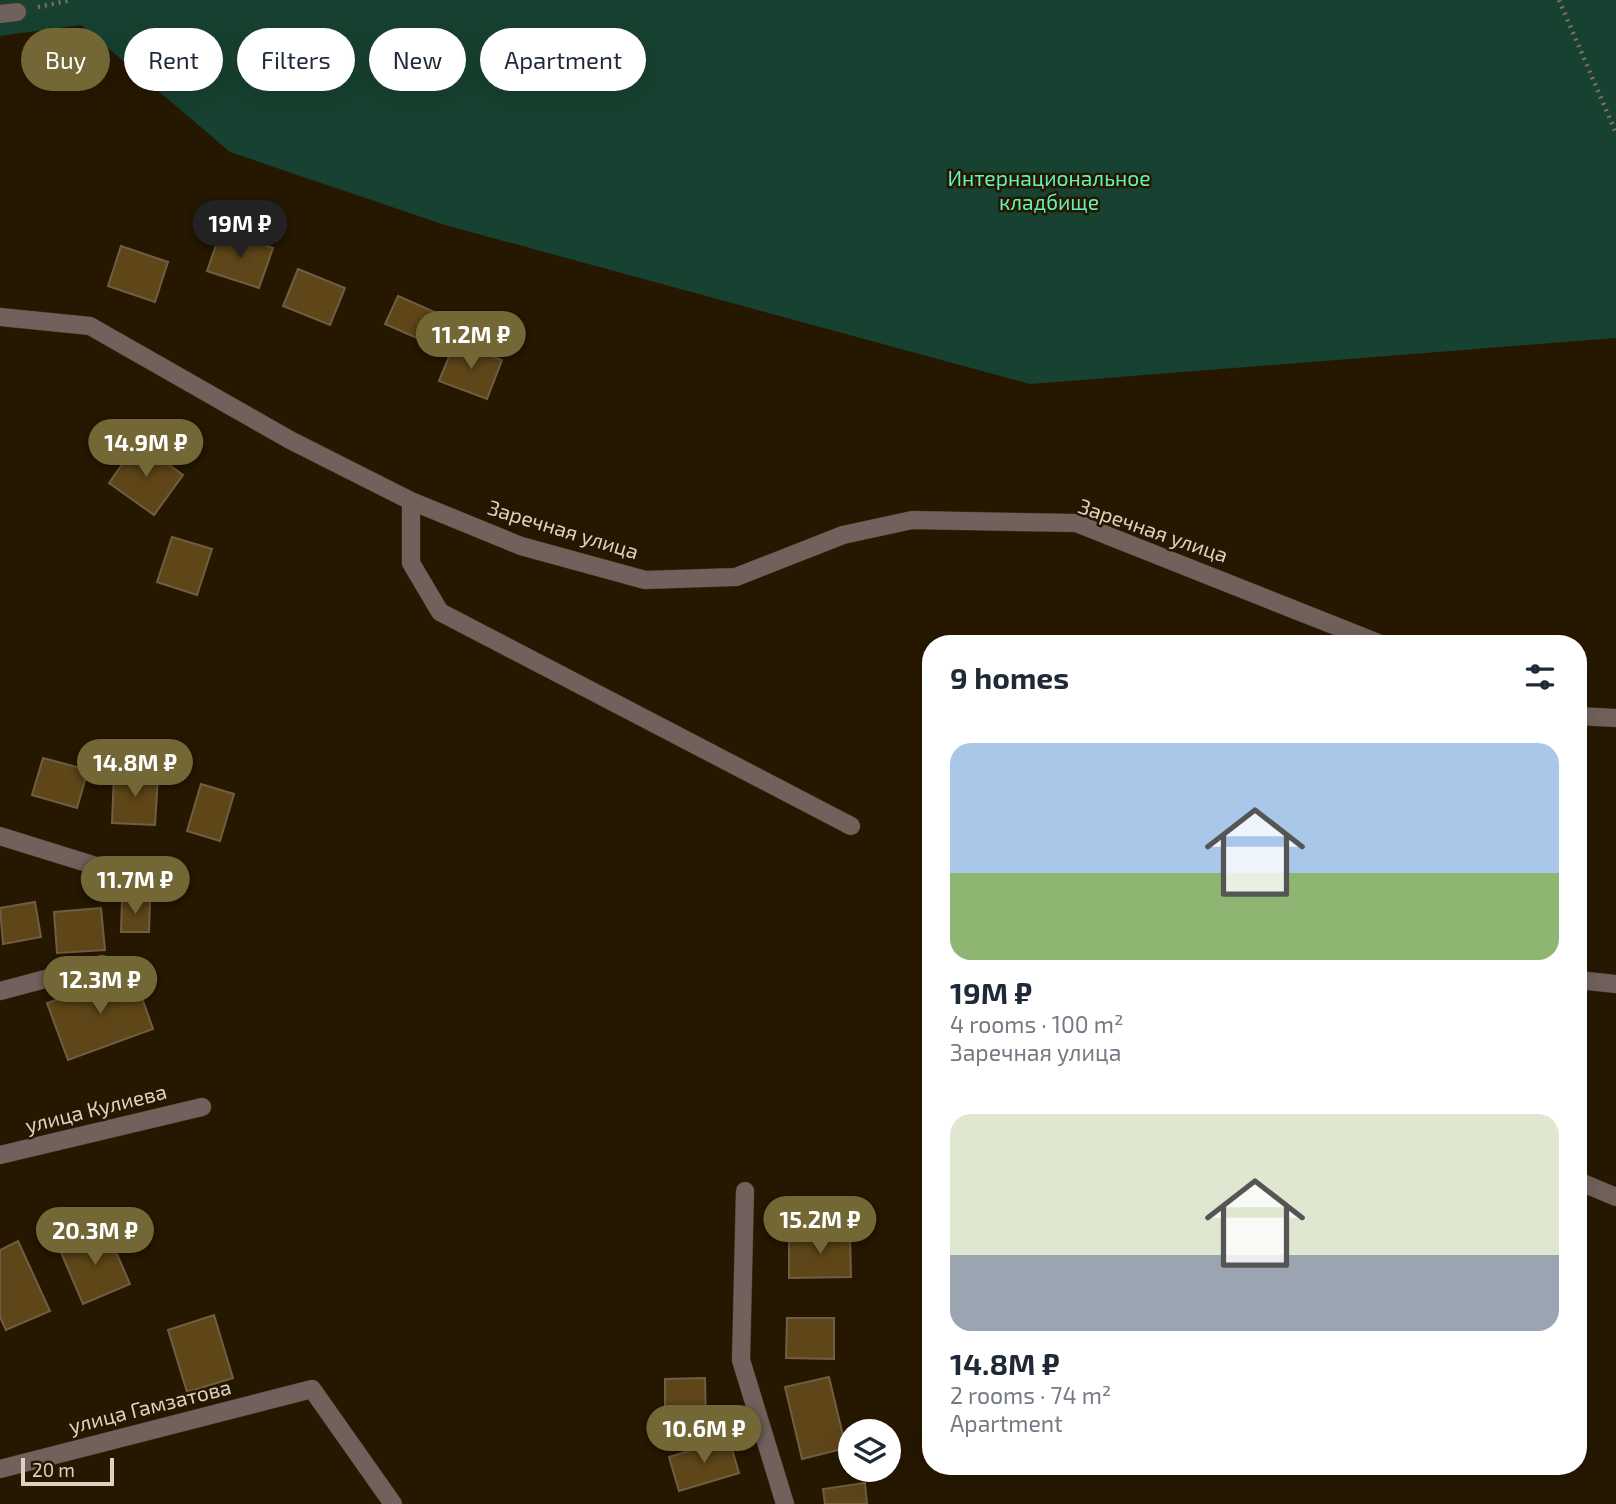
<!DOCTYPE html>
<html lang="en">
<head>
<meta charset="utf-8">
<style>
	:root { --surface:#fff; --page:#f2f2f3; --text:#1f2937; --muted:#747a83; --accent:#736736 }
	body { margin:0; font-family:"Exo 2",sans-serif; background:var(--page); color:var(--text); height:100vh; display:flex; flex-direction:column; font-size:26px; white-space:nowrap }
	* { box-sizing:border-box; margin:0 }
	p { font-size:23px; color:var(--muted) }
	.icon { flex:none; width:38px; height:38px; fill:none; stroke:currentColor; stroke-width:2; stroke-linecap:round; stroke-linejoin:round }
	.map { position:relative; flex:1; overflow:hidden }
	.details { position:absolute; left:922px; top:635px; width:665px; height:840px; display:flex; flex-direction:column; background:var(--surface); border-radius:28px; box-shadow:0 7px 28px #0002 }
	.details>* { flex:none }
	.banner { position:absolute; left:21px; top:28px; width:665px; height:63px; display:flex; gap:14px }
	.controls { position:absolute; left:838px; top:1419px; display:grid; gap:14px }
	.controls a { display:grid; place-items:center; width:63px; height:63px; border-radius:50%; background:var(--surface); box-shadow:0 7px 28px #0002; font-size:35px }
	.scale { position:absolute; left:21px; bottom:18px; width:93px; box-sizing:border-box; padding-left:7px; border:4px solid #dbd2c3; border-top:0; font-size:19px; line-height:24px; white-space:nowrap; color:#dbd2c3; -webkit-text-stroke:5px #261800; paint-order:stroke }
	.price { position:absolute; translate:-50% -60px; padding:0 16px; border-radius:24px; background:var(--accent); color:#fff; font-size:23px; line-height:46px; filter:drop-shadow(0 2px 4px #0008) }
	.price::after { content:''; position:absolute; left:50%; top:42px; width:21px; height:16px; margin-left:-10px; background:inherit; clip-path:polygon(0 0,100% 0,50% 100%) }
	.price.active { background:#222; color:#fff }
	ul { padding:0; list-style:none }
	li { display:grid; align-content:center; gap:14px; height:371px; padding:0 28px }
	li span { display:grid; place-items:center; height:217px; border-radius:21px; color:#555 }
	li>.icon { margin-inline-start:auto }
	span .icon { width:126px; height:126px; fill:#fffc; stroke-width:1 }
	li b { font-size:30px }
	h2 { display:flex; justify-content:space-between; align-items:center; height:84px; padding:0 28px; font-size:30px }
	.tag { padding:0 24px; border-radius:32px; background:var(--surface); box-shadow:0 7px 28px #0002; font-size:24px; line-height:63px }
	.tag.active { background:var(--accent); color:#fff }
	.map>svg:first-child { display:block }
	.green { fill:#174130 }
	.building { fill:#5f4618; stroke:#6f5e43; stroke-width:2 }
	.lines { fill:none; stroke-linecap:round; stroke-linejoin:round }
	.minor-casing { stroke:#3f321b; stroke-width:19 }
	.path { stroke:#7d715d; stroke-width:4.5; stroke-dasharray:2 5; stroke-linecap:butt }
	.minor { stroke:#70615c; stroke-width:18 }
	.labels { text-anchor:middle; stroke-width:5; stroke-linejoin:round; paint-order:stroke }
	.park-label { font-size:21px; fill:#62f3bb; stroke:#261800 }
	.street-label { font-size:21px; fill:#dbd2c3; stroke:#261800 }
</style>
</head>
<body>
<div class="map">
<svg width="1616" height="1504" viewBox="0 0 1616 1504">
	<rect width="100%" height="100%" fill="#261800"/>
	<polygon class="green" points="0,0 1616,0 1616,338 1030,384 445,225 230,152 81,25 0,36"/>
	<g class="building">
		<polygon points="221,231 273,248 259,288 207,271"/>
		<polygon points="121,246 168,262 155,302 108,286"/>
		<polygon points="298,269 345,288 330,325 283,306"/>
		<polygon points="398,296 448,318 435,346 385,324"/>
		<polygon points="455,342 502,360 487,399 439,381"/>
		<polygon points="138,442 183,475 154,515 109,483"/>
		<polygon points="172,537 212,549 197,595 157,582"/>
		<polygon points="43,758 88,770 77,808 32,795"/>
		<polygon points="114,773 158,776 155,825 112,823"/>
		<polygon points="201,784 234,794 220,841 187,831"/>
		<polygon points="122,900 150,900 149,932 121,932"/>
		<polygon points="35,902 41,937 3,944 0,908"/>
		<polygon points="101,908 105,950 57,953 54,912"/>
		<polygon points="133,972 153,1029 68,1060 47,1003"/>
		<polygon points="106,1229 130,1284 83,1304 60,1250"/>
		<polygon points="850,1233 851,1277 789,1278 789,1235"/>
		<polygon points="18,1241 50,1311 6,1330 0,1317 0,1250"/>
		<polygon points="214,1315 233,1378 187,1392 168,1330"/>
		<polygon points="787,1318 834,1318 834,1359 786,1358"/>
		<polygon points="829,1377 846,1448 802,1459 785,1387"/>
		<polygon points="705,1378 706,1426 665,1427 665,1379"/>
		<polygon points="729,1439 739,1473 679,1491 669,1457"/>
		<polygon points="865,1483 867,1504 825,1504 823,1489"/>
	</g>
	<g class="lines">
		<g class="minor-casing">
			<g id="minor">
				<polyline points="0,14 17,12"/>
				<polyline points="0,317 90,326 290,440 411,501 521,546 645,580 736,577 843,535 912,520 1076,523 1381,644"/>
				<polyline points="411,501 411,563 440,612 851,826"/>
				<polyline points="1578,716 1616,718"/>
				<polyline points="0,836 106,869"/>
				<polyline points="1578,980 1616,984"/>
				<polyline points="0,991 102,964"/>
				<polyline points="0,1155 202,1107"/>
				<polyline points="1578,1181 1616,1197"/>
				<polyline points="745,1191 741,1360 785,1504"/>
				<polyline points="0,1469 312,1389 393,1504"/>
			</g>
		</g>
		<g class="path">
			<polyline points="1559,0 1616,133"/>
			<polyline points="38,7 71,0"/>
		</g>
		<use href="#minor" class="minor"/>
	</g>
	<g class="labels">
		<g class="park-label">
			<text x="1049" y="186">Интернациональное<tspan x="1049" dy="24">кладбище</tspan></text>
		</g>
		<g class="street-label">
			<text transform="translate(563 530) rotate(17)" y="7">Заречная улица</text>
			<text transform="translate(1153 531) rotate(19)" y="7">Заречная улица</text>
			<text transform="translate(96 1109) rotate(-14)" y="7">улица Кулиева</text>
			<text transform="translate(150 1407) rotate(-14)" y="7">улица Гамзатова</text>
		</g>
	</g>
</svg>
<div class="controls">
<a><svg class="icon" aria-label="layers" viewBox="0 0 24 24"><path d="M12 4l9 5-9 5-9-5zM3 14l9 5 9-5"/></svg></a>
</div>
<div class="scale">20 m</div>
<b class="price active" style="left:240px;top:260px">19M ₽</b>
<b class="price" style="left:471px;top:371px">11.2M ₽</b>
<b class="price" style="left:146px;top:479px">14.9M ₽</b>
<b class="price" style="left:135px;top:799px">14.8M ₽</b>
<b class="price" style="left:135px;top:916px">11.7M ₽</b>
<b class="price" style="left:100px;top:1016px">12.3M ₽</b>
<b class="price" style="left:820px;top:1256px">15.2M ₽</b>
<b class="price" style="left:95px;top:1267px">20.3M ₽</b>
<b class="price" style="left:704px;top:1465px">10.6M ₽</b>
<div class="banner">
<a class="tag active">Buy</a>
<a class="tag">Rent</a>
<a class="tag">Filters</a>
<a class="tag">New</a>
<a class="tag">Apartment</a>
</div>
<section class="details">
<h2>9 homes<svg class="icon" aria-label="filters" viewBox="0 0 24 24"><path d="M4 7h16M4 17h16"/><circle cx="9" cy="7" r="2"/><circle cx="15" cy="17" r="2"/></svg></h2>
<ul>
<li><span style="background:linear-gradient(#a9c7e8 60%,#8fb573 0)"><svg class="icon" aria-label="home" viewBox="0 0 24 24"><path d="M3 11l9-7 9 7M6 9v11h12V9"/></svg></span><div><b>19M ₽</b><p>4 rooms · 100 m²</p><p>Заречная улица</p></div></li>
<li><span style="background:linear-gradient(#dfe7d0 65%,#9aa5b1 0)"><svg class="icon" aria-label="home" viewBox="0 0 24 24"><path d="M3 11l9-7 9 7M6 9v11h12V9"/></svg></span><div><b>14.8M ₽</b><p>2 rooms · 74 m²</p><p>Apartment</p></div></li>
</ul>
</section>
</div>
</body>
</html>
